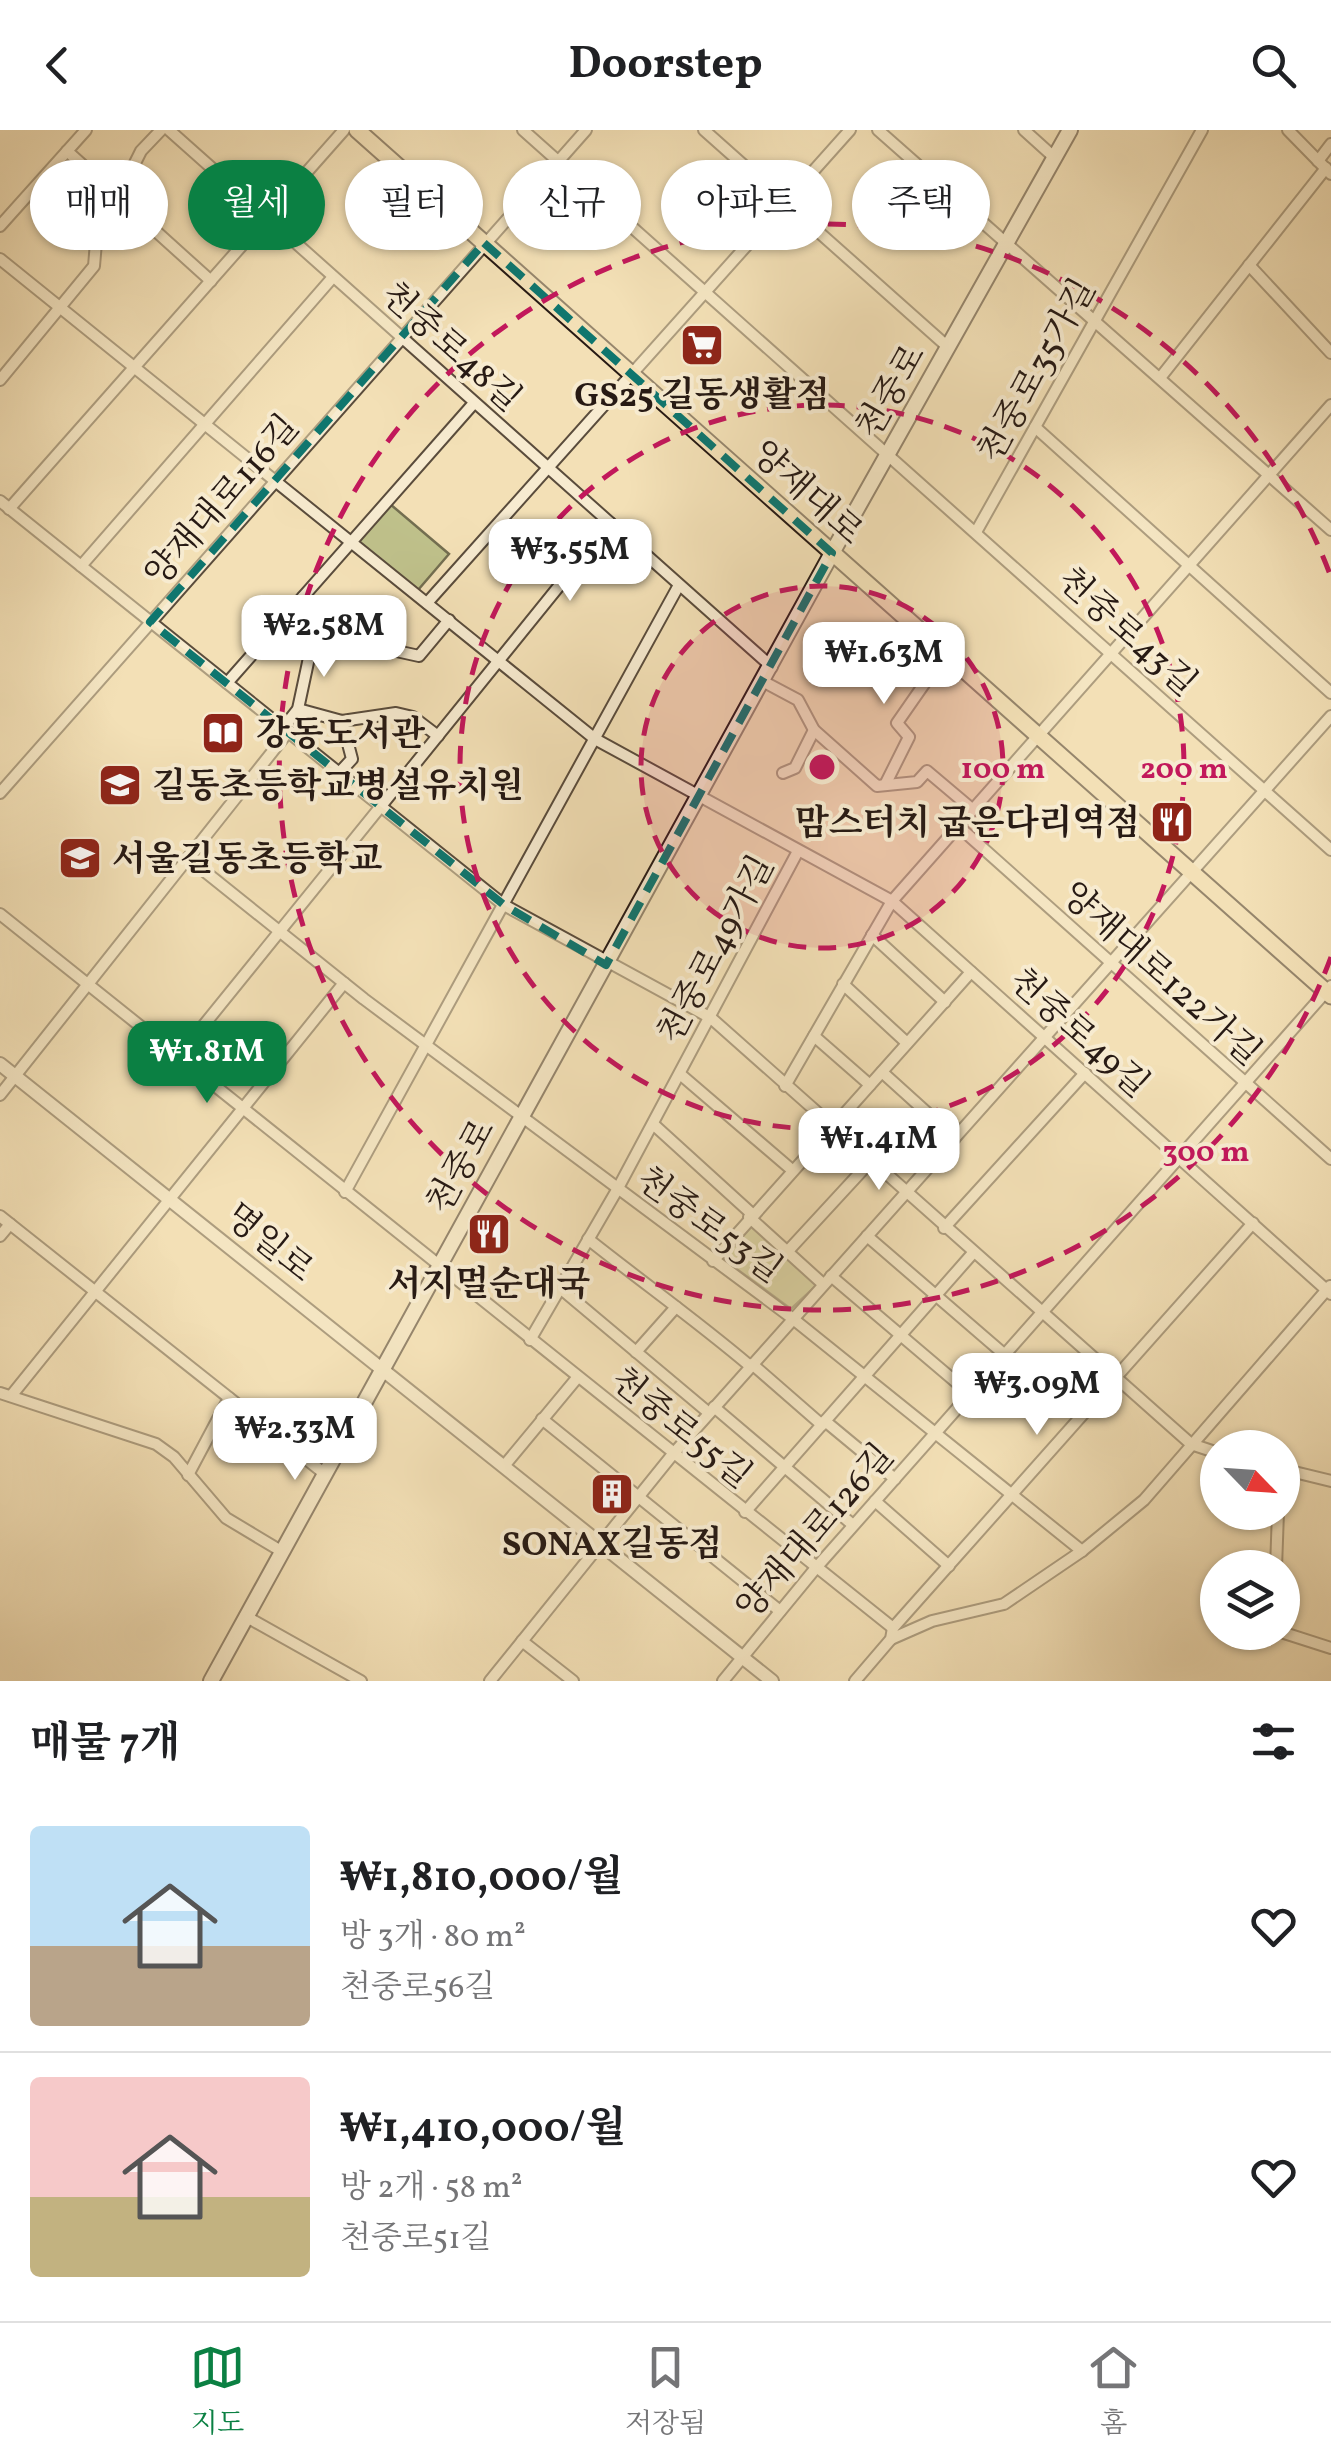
<!DOCTYPE html>
<html lang="ko">
<head>
<meta charset="utf-8">
<style>
	:root { --surface:#fff; --page:#f2f2f2; --text:#202124; --muted:#757577; --line:#e0e0e0; --accent:#0b8043 }
	body { margin:0; font-family:Vollkorn,"Noto Serif KR",serif; background:var(--page); color:var(--text); height:100vh; display:flex; flex-direction:column; font-size:38px; white-space:nowrap }
	* { box-sizing:border-box; margin:0 }
	p { font-size:32px; color:var(--muted) }
	.icon { flex:none; width:55px; height:55px; fill:none; stroke:currentColor; stroke-width:2; stroke-linecap:round; stroke-linejoin:round }
	.map { position:relative; height:1551px; overflow:hidden }
	.side { display:flex; flex-direction:column; background:var(--surface); flex:1 }
	.side>* { flex:none }
	.top-card { position:absolute; left:30px; top:30px; width:1272px; height:90px; display:flex; gap:20px }
	.needle { width:65px; rotate:115deg }
	.tools { position:absolute; left:1200px; top:1300px; display:grid; gap:20px }
	.tools a { display:grid; place-items:center; width:100px; height:100px; border-radius:50%; background:var(--surface); box-shadow:0 2px 8px #0004; font-size:50px }
	.price { position:absolute; translate:-50% -85px; padding:0 22px; border-radius:20px; background:#fff; color:#222; font-size:32px; line-height:65px; filter:drop-shadow(0 2px 5px #0008) }
	.price::after { content:''; position:absolute; left:50%; top:60px; width:30px; height:22px; margin-left:-15px; background:inherit; clip-path:polygon(0 0,100% 0,50% 100%) }
	.price.active { background:var(--accent); color:#fff }
	ul { padding:0; list-style:none }
	li { display:flex; align-items:center; gap:30px; height:250px; padding:0 30px }
	li+li { border-top:2px solid var(--line) }
	li span { display:grid; place-items:center; flex:none; width:280px; height:200px; border-radius:10px; color:#555 }
	li>.icon { margin-inline-start:auto }
	span .icon { width:120px; height:120px; fill:#fffc; stroke-width:1 }
	li b { font-size:42px }
	h2 { display:flex; justify-content:space-between; align-items:center; height:120px; padding:0 30px; font-size:42px }
	.chip { padding:0 35px; border-radius:45px; background:var(--surface); box-shadow:0 2px 8px #0004; font-size:35px; line-height:90px }
	.chip.active { background:var(--accent); color:#fff }
	header { display:flex; justify-content:space-between; align-items:center; height:130px; padding:0 30px; background:var(--surface); font-size:45px; font-weight:700 }
	.menu { display:flex; justify-content:space-around; align-items:center; height:140px; border-top:2px solid var(--line); background:var(--surface); font-size:28px; color:var(--muted) }
	.menu a { display:grid; justify-items:center; gap:5px }
	.menu .active { color:var(--accent) }
	.map>svg:first-child { display:block }
	.green { fill:#bfc18b; stroke:#736e50; stroke-width:2.5 }
	.lines { fill:none; stroke-linecap:round; stroke-linejoin:round }
	.minor-casing { stroke:#5a4c3c; stroke-width:14 }
	.tertiary-casing { stroke:#5a4c3c; stroke-width:16 }
	.secondary-casing { stroke:#271a14; stroke-width:18 }
	.primary-casing { stroke:#271a14; stroke-width:19 }
	.minor { stroke:#f7ebd0; stroke-width:10 }
	.tertiary { stroke:#f7ebd0; stroke-width:12 }
	.secondary { stroke:#f7ebd0; stroke-width:14 }
	.primary { stroke:#f3e0b6; stroke-width:15 }
	.marked { fill:none; stroke:#0f766e; stroke-width:8; stroke-dasharray:20 12; stroke-linejoin:round }
	.ring { fill:none; stroke:#c2185b; stroke-width:5; stroke-dasharray:18 12 }
	.labels { text-anchor:middle; stroke-width:8; stroke-linejoin:round; paint-order:stroke }
	.street-label { font-size:35px; fill:#271a14; stroke:#f7ebd0 }
	.poi-label { font-size:35px; font-weight:bold; fill:#271a14; stroke:#f7ebd0 }
	.centre { fill:#c2185b; stroke:#f7ebd0; stroke-width:5 }
	.ring-label { font-size:30px; text-anchor:middle; font-weight:bold; fill:#c2185b; stroke:#f7ebd0; stroke-width:8; stroke-linejoin:round; paint-order:stroke }
</style>
</head>
<body>
<header><svg class="icon" aria-label="back" viewBox="0 0 24 24"><path d="M15 5l-7 7 7 7"/></svg>Doorstep<svg class="icon" aria-label="search" viewBox="0 0 24 24"><circle cx="10" cy="10" r="6"/><path d="M15 15l6 6"/></svg></header>
<div class="map">
<svg width="1331" height="1551" viewBox="0 0 1331 1551">
	<rect width="100%" height="100%" fill="#f3e0b6"/>
	<filter id="stains"><feTurbulence type="fractalNoise" baseFrequency=".002" numOctaves="4"/><feColorMatrix values="0 0 0 0 .2 0 0 0 0 .09 0 0 0 0 .02 0 0 0 .5 -.17"/></filter>
	<radialGradient id="worn" r=".72"><stop offset=".6" stop-color="#630" stop-opacity="0"/><stop offset="1" stop-color="#630" stop-opacity=".3"/></radialGradient>
	<g class="green">
		<polygon points="390,374 449,424 418,460 357,412"/>
		<polygon points="751,1095 817,1155 791,1179 723,1129"/>
	</g>
	<g class="lines">
		<g class="minor-casing">
			<g id="minor">
				<polyline points="169,0 772,537"/>
				<polyline points="523,0 1331,720"/>
				<polyline points="704,0 949,218"/>
				<polyline points="878,0 1331,400"/>
				<polyline points="1024,0 1055,28"/>
				<polyline points="1288,0 1331,44"/>
				<polyline points="67,21 211,151"/>
				<polyline points="1318,31 1331,14"/>
				<polyline points="0,96 86,0"/>
				<polyline points="0,129 595,609 892,771 1331,1164"/>
				<polyline points="1249,135 1331,223"/>
				<polyline points="1160,248 1326,38"/>
				<polyline points="0,250 94,136 98,89 118,67 141,21 161,0"/>
				<polyline points="1035,297 1331,563"/>
				<polyline points="0,371 504,775 711,888 1191,1314 1218,1323"/>
				<polyline points="9,379 344,0"/>
				<polyline points="976,402 1202,0"/>
				<polyline points="81,436 333,147"/>
				<polyline points="303,467 351,511 419,526 449,490"/>
				<polyline points="427,473 850,0"/>
				<polyline points="764,552 798,570 814,600 877,656 917,652 927,641 972,679"/>
				<polyline points="227,553 474,273"/>
				<polyline points="298,579 342,591 396,583 413,587 438,606"/>
				<polyline points="283,598 298,579 319,481"/>
				<polyline points="339,643 352,629 342,591"/>
				<polyline points="783,643 795,638 814,600"/>
				<polyline points="885,655 909,607 897,593 945,524"/>
				<polyline points="0,663 586,0"/>
				<polyline points="958,696 1331,1029"/>
				<polyline points="188,728 364,869 792,1188 1082,1421"/>
				<polyline points="0,784 893,1498"/>
				<polyline points="872,805 945,872"/>
				<polyline points="843,854 907,913"/>
				<polyline points="814,906 870,955"/>
				<polyline points="178,927 610,393"/>
				<polyline points="882,942 955,1008"/>
				<polyline points="680,944 792,1040"/>
				<polyline points="785,956 892,771 1331,275"/>
				<polyline points="0,965 288,602"/>
				<polyline points="653,994 752,1084"/>
				<polyline points="345,1062 679,455"/>
				<polyline points="0,1086 325,1344"/>
				<polyline points="749,1087 823,1154"/>
				<polyline points="944,1098 1085,943"/>
				<polyline points="0,1106 10,1094"/>
				<polyline points="867,1106 1005,1225"/>
				<path d="M588 1109C642 1152 697 1191 750 1236"/>
				<polyline points="787,1122 870,1032"/>
				<polyline points="713,1131 971,842"/>
				<polyline points="831,1146 970,1264"/>
				<polyline points="560,1158 709,1283"/>
				<polyline points="530,1210 617,1060 798,721"/>
				<polyline points="636,1222 676,1177"/>
				<polyline points="752,1234 822,1295"/>
				<polyline points="0,1263 156,1314 174,1327 226,1388 281,1421"/>
				<polyline points="11,1266 344,853"/>
				<polyline points="714,1277 853,1395"/>
				<polyline points="542,1289 780,1481"/>
				<polyline points="825,1291 895,1349"/>
				<polyline points="504,1336 577,1248"/>
				<polyline points="1282,1339 1331,1351"/>
				<polyline points="188,1345 229,1268"/>
				<polyline points="1282,1368 1290,1341"/>
				<polyline points="875,1371 949,1436"/>
				<polyline points="745,1382 973,1123"/>
				<polyline points="1276,1438 1278,1382"/>
				<polyline points="245,1486 361,1551"/>
				<polyline points="1281,1502 1331,1518"/>
				<polyline points="891,1509 932,1491 1004,1474 1082,1421 1144,1370 1330,1156"/>
				<polyline points="522,1511 573,1551"/>
				<polyline points="490,1551 673,1324 1331,586"/>
				<polyline points="723,1551 815,1439 1331,856"/>
				<polyline points="855,1551 891,1509 893,1498 1253,1093"/>
			</g>
		</g>
		<g class="tertiary-casing">
			<polyline id="tertiary" points="0,934 772,1551"/>
		</g>
		<g class="secondary-casing">
			<polyline id="secondary" points="211,1551 832,423 1070,0"/>
		</g>
		<g class="primary-casing">
			<polyline id="primary" points="357,0 1331,866"/>
		</g>
		<use href="#minor" class="minor"/>
		<use href="#tertiary" class="tertiary"/>
		<use href="#secondary" class="secondary"/>
		<use href="#primary" class="primary"/>
	</g>
	<path d="M0 0H1331V1551H0ZM484 113 832 423 606 835 504 775 150 492Z" fill="#f3e0b6" fill-opacity=".55" fill-rule="evenodd"/>
	<path class="marked" d="M484 113 832 423 606 835 504 775 150 492Z"/>
	<circle cx="822" cy="637" r="181" fill="#c2185b" fill-opacity=".12"/>
	<g class="ring">
		<circle cx="822" cy="637" r="181"/>
		<circle cx="822" cy="637" r="362"/>
		<path d="M1331 827A543 543 0 1 1 1331 447"/>
	</g>
	<defs>
		<g id="supermarket-square" transform="scale(2.25)"><rect x="-9" y="-9" width="18" height="18" rx="4" fill="#8f2418" stroke="#f7ebd0"/><path d="M-6-5.5h2.5l.6 2H6L4.5 2H-2.5L-4.4-4H-6ZM-1.5 3.2a1.3 1.3 0 1 0 .1 0ZM3 3.2a1.3 1.3 0 1 0 .1 0Z" fill="#fff"/></g>
		<g id="library-square" transform="scale(2.25)"><rect x="-9" y="-9" width="18" height="18" rx="4" fill="#8f2418" stroke="#f7ebd0"/><path d="M-6-4Q-3-5.5-.7-3.5V5Q-3 3-6 4ZM6-4Q3-5.5 .7-3.5V5Q3 3 6 4Z" fill="#fff"/></g>
		<g id="school-square" transform="scale(2.25)"><rect x="-9" y="-9" width="18" height="18" rx="4" fill="#8f2418" stroke="#f7ebd0"/><path d="M0-5L7-2L0 1L-7-2ZM-4 1L0 2.5L4 1V4Q0 6-4 4Z" fill="#fff"/></g>
		<g id="restaurant-square" transform="scale(2.25)"><rect x="-9" y="-9" width="18" height="18" rx="4" fill="#8f2418" stroke="#f7ebd0"/><path d="M-5-6h1v4h1v-4h1v4h1v-4h1v5L-1.5 .5V6h-2V.5L-5-1ZM5-6V6H3V1.5H1.5Q1.5-4 5-6Z" fill="#fff"/></g>
		<g id="building-square" transform="scale(2.25)"><rect x="-9" y="-9" width="18" height="18" rx="4" fill="#8f2418" stroke="#f7ebd0"/><path d="M-4-6H4V6H1V3H-1V6H-4ZM-2.5-4.3h1.7v1.8h-1.7ZM.8-4.3h1.7v1.8H.8ZM-2.5-1h1.7V.8h-1.7ZM.8-1h1.7V.8H.8Z" fill="#fff"/></g>
	</defs>
	<g fill-rule="evenodd">
		<use href="#supermarket-square" x="702" y="215"/>
		<use href="#library-square" x="223" y="603"/>
		<use href="#school-square" x="120" y="655"/>
		<use href="#restaurant-square" x="1172" y="692"/>
		<use href="#school-square" x="80" y="728"/>
		<use href="#restaurant-square" x="489" y="1104"/>
		<use href="#building-square" x="612" y="1364"/>
	</g>
	<g class="labels">
		<g class="street-label">
			<text transform="translate(452 216) rotate(42)" y="12">천중로48길</text>
			<text transform="translate(1036 240) rotate(-61)" y="12">천중로35가길</text>
			<text transform="translate(890 261) rotate(-60)" y="12">천중로</text>
			<text transform="translate(808 362) rotate(42)" y="12">양재대로</text>
			<text transform="translate(221 370) rotate(-49)" y="12">양재대로116길</text>
			<text transform="translate(1128 501) rotate(42)" y="12">천중로43길</text>
			<text transform="translate(715 819) rotate(-62)" y="12">천중로49가길</text>
			<text transform="translate(1162 843) rotate(42)" y="12">양재대로122가길</text>
			<text transform="translate(1080 902) rotate(42)" y="12">천중로49길</text>
			<text transform="translate(460 1036) rotate(-61)" y="12">천중로</text>
			<text transform="translate(710 1094) rotate(36)" y="12">천중로53길</text>
			<text transform="translate(270 1112) rotate(39)" y="12">명일로</text>
			<text transform="translate(682 1297) rotate(39)" y="12">천중로55길</text>
			<text transform="translate(814 1401) rotate(-49)" y="12">양재대로126길</text>
		</g>
		<g class="poi-label">
			<text x="702" y="276">GS25 길동생활점</text>
			<text x="256" y="615" text-anchor="start">강동도서관</text>
			<text x="152" y="667" text-anchor="start">길동초등학교병설유치원</text>
			<text x="1140" y="704" text-anchor="end">맘스터치 굽은다리역점</text>
			<text x="112" y="740" text-anchor="start">서울길동초등학교</text>
			<text x="489" y="1165">서지멀순대국</text>
			<text x="612" y="1425">SONAX길동점</text>
		</g>
	</g>
	<circle cx="822" cy="637" r="15" class="centre"/>
	<g class="ring-label">
		<text x="1003" y="648">100 m</text>
		<text x="1184" y="648">200 m</text>
		<text x="1206" y="1031">300 m</text>
	</g>
	<rect width="100%" height="100%" filter="url(#stains)"/>
	<rect width="100%" height="100%" fill="url(#worn)"/>
</svg>
<div class="tools">
<a><svg class="needle" viewBox="-14 -14 28 28"><path d="M0-13l5 13h-10z" fill="#e53935"/><path d="M0 13l5-13h-10z" fill="#757577"/></svg></a>
<a><svg class="icon" aria-label="layers" viewBox="0 0 24 24"><path d="M12 4l9 5-9 5-9-5zM3 14l9 5 9-5"/></svg></a>
</div>
<b class="price" style="left:570px;top:474px">₩3.55M</b>
<b class="price" style="left:324px;top:550px">₩2.58M</b>
<b class="price" style="left:884px;top:577px">₩1.63M</b>
<b class="price active" style="left:207px;top:976px">₩1.81M</b>
<b class="price" style="left:879px;top:1063px">₩1.41M</b>
<b class="price" style="left:1037px;top:1308px">₩3.09M</b>
<b class="price" style="left:295px;top:1353px">₩2.33M</b>
<div class="top-card">
<a class="chip">매매</a>
<a class="chip active">월세</a>
<a class="chip">필터</a>
<a class="chip">신규</a>
<a class="chip">아파트</a>
<a class="chip">주택</a>
</div>
</div>
<section class="side">
<h2>매물 7개<svg class="icon" aria-label="filters" viewBox="0 0 24 24"><path d="M4 7h16M4 17h16"/><circle cx="9" cy="7" r="2"/><circle cx="15" cy="17" r="2"/></svg></h2>
<ul>
<li><span style="background:linear-gradient(#bfe0f5 60%,#b9a48a 0)"><svg class="icon" aria-label="home" viewBox="0 0 24 24"><path d="M3 11l9-7 9 7M6 9v11h12V9"/></svg></span><div><b>₩1,810,000/월</b><p>방 3개 · 80 m²</p><p>천중로56길</p></div><svg class="icon" aria-label="heart" viewBox="0 0 24 24"><path d="M12 20l-8-8c-3-5 5-10 8-4 3-6 11-1 8 4z"/></svg></li>
<li><span style="background:linear-gradient(#f6c9c9 60%,#c2b280 0)"><svg class="icon" aria-label="home" viewBox="0 0 24 24"><path d="M3 11l9-7 9 7M6 9v11h12V9"/></svg></span><div><b>₩1,410,000/월</b><p>방 2개 · 58 m²</p><p>천중로51길</p></div><svg class="icon" aria-label="heart" viewBox="0 0 24 24"><path d="M12 20l-8-8c-3-5 5-10 8-4 3-6 11-1 8 4z"/></svg></li>
</ul>
</section>
<nav class="menu">
<a class="active"><svg class="icon" aria-label="map" viewBox="0 0 24 24"><path d="M3 6l6-2 6 2 6-2v14l-6 2-6-2-6 2zM9 4v14M15 6v14"/></svg>지도</a>
<a><svg class="icon" aria-label="saved" viewBox="0 0 24 24"><path d="M7 4h10v16l-5-4-5 4z"/></svg>저장됨</a>
<a><svg class="icon" aria-label="home" viewBox="0 0 24 24"><path d="M3 11l9-7 9 7M6 9v11h12V9"/></svg>홈</a>
</nav>
</body>
</html>
